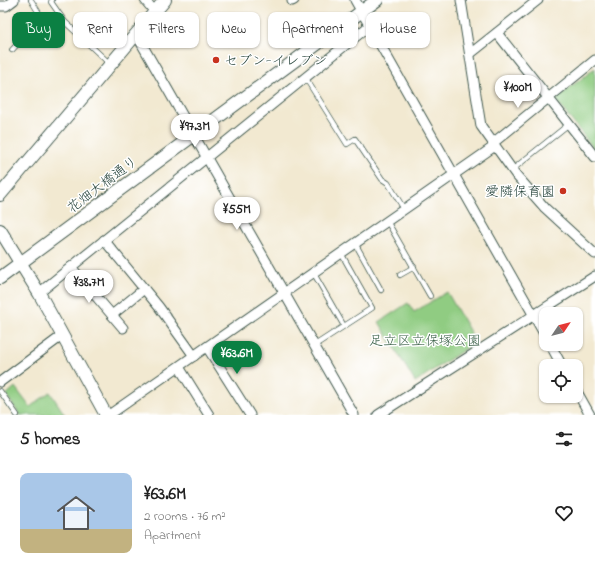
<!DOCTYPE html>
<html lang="en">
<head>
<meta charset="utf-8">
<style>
	:root { --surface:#fff; --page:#f6f6f6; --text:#222; --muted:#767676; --accent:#0b8043 }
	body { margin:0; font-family:"Indie Flower","Klee One",sans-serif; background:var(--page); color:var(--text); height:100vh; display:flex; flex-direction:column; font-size:15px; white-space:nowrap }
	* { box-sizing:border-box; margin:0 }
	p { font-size:13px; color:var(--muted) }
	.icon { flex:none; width:22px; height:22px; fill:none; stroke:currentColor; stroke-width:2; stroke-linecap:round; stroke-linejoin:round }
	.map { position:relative; height:415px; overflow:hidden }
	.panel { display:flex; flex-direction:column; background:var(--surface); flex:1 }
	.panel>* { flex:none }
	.guide { position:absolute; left:12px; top:12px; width:571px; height:36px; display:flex; gap:8px }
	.needle { width:26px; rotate:55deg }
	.controls { position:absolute; left:539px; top:307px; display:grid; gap:8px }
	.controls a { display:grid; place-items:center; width:44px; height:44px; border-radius:8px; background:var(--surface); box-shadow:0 1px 3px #0004; font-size:20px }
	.price { position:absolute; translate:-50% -34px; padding:0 9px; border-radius:14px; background:#fff; color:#222; font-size:13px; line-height:26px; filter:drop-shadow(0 1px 2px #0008) }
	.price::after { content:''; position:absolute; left:50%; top:24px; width:12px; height:9px; margin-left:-6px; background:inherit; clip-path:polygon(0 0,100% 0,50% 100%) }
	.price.selected { background:var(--accent); color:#fff }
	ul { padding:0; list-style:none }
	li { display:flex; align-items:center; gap:12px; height:100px; padding:0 20px }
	li span { display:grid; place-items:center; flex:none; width:112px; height:80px; border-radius:8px; color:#555 }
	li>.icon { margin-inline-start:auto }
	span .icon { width:48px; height:48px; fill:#fffc; stroke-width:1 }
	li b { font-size:17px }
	h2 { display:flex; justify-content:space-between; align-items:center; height:48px; padding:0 20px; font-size:17px }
	.pill { padding:0 14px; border-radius:8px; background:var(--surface); box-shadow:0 1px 3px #0004; font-size:14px; line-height:36px }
	.pill.selected { background:var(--accent); color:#fff }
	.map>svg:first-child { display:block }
	.green { fill:#90cc82; stroke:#58845b }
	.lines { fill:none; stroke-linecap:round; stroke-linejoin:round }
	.lane-casing { stroke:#3f574c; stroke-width:6 }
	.street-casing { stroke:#3f574c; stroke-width:11 }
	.secondary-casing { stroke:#3f574c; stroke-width:14 }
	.lane { stroke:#fff; stroke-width:4.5 }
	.street { stroke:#fff; stroke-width:9 }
	.secondary { stroke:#fff; stroke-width:12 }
	.poi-dot { fill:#c8321e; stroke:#fff; stroke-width:1.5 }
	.labels { text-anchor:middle; stroke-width:3; stroke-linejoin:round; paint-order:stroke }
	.poi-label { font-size:14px; fill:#1f3d34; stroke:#fff; text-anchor:start }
	.street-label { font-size:14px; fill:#1f3d34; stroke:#fff }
	.park-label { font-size:14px; fill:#3b6148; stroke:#fff }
</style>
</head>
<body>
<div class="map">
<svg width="595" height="415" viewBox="0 0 595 415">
	<rect width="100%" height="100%" fill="#fff"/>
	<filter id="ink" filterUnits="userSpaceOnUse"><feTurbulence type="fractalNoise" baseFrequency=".025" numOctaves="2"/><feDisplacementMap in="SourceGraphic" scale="8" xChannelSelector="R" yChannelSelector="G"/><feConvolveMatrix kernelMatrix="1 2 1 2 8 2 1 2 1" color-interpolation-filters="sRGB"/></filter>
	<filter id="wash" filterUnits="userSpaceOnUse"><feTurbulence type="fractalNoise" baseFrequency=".012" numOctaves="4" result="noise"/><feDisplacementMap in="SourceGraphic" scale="16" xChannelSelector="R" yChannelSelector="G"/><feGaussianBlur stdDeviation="0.9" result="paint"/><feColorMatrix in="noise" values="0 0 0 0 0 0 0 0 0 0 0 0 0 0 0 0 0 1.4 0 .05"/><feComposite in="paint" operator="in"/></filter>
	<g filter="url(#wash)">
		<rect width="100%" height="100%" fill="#f2e9d1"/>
		<g class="green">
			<polygon points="595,68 595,150 557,102 558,97"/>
			<polygon points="447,292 476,342 415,382 379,322 408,303 414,312"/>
			<polygon points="15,387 30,407 50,392 65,415 20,415 6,395"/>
		</g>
	</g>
	<g filter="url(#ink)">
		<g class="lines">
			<g class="lane-casing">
				<g id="lane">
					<polyline points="52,0 51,2 65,22 110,64"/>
					<polyline points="12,50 42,18 31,0"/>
					<polyline points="305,77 347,144 355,139 382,179 388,183 404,209"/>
					<polyline points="512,170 569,124"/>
					<polyline points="387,221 430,296"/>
					<polyline points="355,243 381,290"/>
					<polyline points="313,272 344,326"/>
					<polyline points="400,275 414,267"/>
					<polyline points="315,345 372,308 341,253"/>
					<polyline points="0,391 17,415"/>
				</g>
			</g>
			<g class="street-casing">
				<g id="street">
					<polyline points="145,0 155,12"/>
					<polyline points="355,0 546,337"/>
					<polyline points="461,0 481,126 516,175 545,208 595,254"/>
					<polyline points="292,1 294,0"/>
					<polyline points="0,6 6,6 14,0"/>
					<polyline points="497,33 595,157"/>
					<polyline points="134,35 140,41 354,415"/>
					<polyline points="470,54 538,0"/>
					<polyline points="104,240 159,307 194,356"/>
					<polyline points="71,267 123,328"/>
					<polyline points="39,293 369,26"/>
					<polyline points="112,315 144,289"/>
					<polyline points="550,344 562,366"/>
					<polyline points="207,347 250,415"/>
					<polyline points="179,367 209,415"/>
					<polyline points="0,382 63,335"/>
					<polyline points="576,390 590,415"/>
					<polyline points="109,415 492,148 493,143 595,60"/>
					<polyline points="378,415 595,276"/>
				</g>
			</g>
			<g class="secondary-casing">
				<g id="secondary">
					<polyline points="0,195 165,0"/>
					<polyline points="0,230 39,293 106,415"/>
					<polyline points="0,278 377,0"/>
				</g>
			</g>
			<use href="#lane" class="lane"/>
			<use href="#street" class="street"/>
			<use href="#secondary" class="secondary"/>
		</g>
	</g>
	<g class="poi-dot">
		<circle cx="216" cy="60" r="4"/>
		<circle cx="563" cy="191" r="4"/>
	</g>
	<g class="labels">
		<g class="poi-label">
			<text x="224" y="65">セブン-イレブン</text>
			<text x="555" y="196" text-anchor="end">愛隣保育園</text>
		</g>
		<g class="street-label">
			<text transform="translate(102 184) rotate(-37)" y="5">花畑大橋通り</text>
		</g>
		<g class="park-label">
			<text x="425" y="345">足立区立保塚公園</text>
		</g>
	</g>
</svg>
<div class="controls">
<a><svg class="needle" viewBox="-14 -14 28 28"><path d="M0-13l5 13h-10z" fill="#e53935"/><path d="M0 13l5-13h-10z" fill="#767676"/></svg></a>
<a><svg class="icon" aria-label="locate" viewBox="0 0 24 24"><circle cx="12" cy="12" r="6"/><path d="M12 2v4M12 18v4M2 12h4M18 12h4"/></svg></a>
</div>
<b class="price" style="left:518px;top:109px">¥100M</b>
<b class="price" style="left:195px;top:148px">¥97.3M</b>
<b class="price" style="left:237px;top:231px">¥55M</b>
<b class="price" style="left:89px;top:304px">¥38.7M</b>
<b class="price selected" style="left:237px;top:375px">¥63.6M</b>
<div class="guide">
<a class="pill selected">Buy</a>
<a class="pill">Rent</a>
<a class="pill">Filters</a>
<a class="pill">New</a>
<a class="pill">Apartment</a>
<a class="pill">House</a>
</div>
</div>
<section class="panel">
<h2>5 homes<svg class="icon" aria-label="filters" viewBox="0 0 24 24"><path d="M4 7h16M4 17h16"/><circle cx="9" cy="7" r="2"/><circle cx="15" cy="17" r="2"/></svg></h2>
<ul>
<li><span style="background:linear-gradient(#a9c7e8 70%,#c2b280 0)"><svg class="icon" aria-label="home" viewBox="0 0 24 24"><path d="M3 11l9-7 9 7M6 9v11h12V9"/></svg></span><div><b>¥63.6M</b><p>2 rooms · 76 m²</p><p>Apartment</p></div><svg class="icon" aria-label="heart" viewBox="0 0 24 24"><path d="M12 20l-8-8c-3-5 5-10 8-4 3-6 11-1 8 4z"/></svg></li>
</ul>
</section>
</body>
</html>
